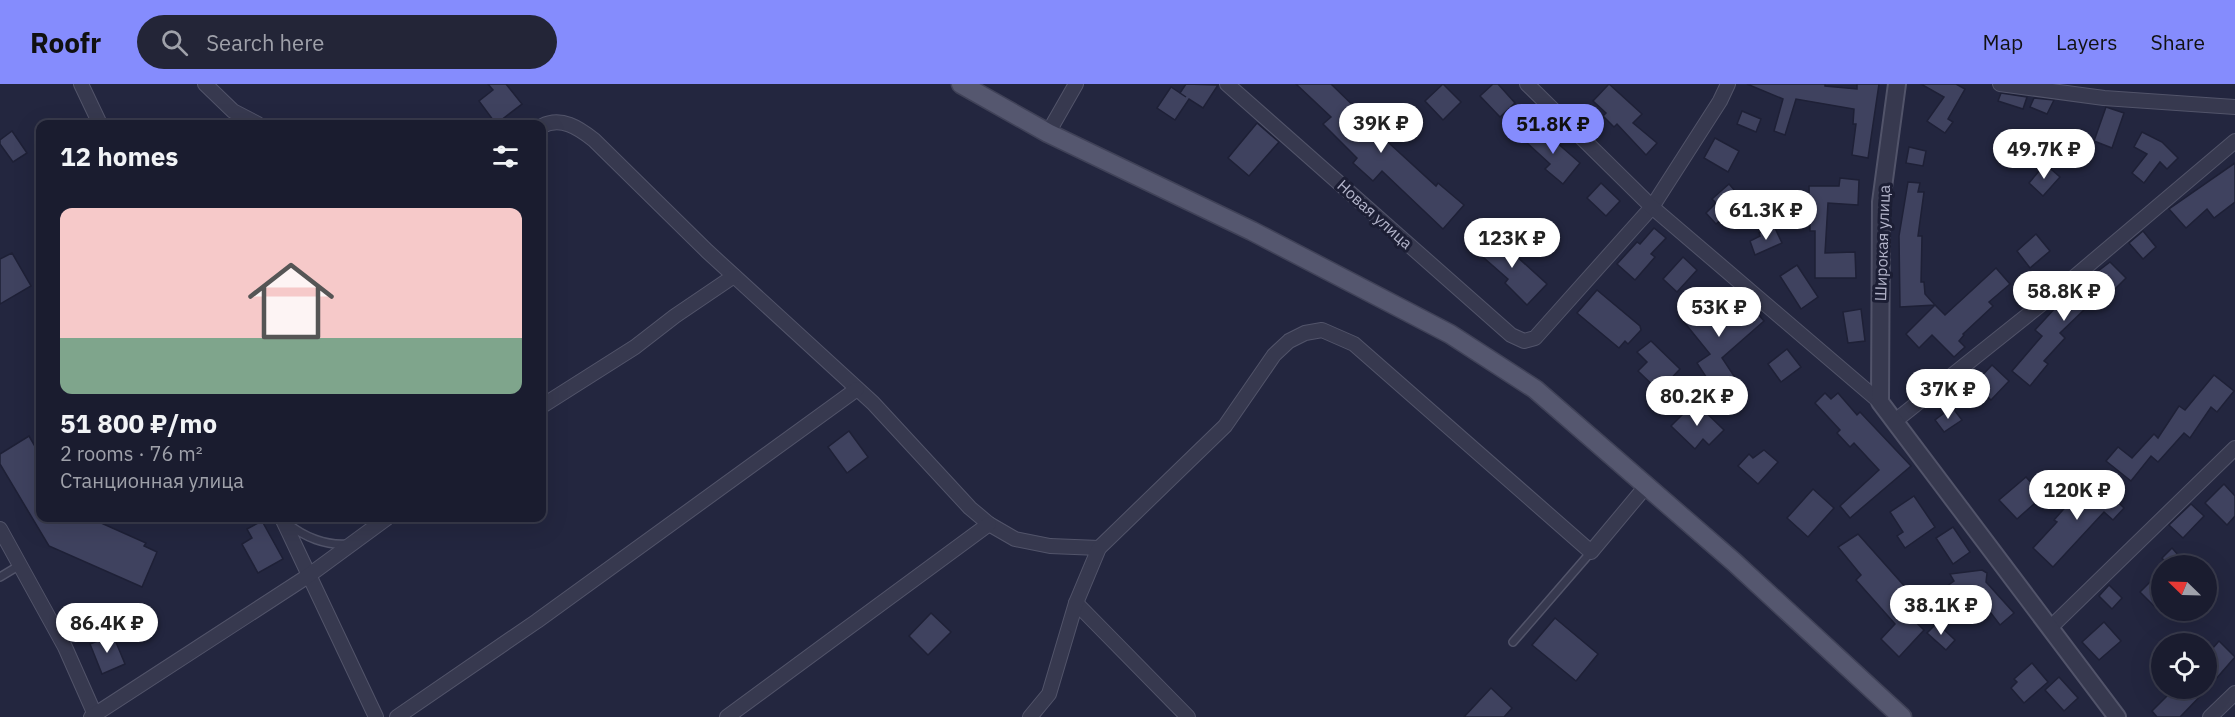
<!DOCTYPE html>
<html lang="en">
<head>
<meta charset="utf-8">
<style>
	:root { --surface:#1a1c2f; --page:#232537; --text:#f1f3f6; --muted:#9fa1aa; --line:#383a4b; --accent:#858cfd }
	body { margin:0; font-family:"IBM Plex Sans",sans-serif; background:var(--page); color:var(--text); height:100vh; display:flex; flex-direction:column; font-size:22px; white-space:nowrap }
	* { box-sizing:border-box; margin:0 }
	p { font-size:20px; color:var(--muted) }
	.icon { flex:none; width:33px; height:33px; fill:none; stroke:currentColor; stroke-width:2; stroke-linecap:round; stroke-linejoin:round }
	.map { position:relative; flex:1; overflow:hidden }
	.sheet { position:absolute; left:36px; top:36px; width:510px; height:402px; display:flex; flex-direction:column; background:var(--surface); border-radius:12px; box-shadow:0 6px 24px #0002,0 0 0 2px var(--line) }
	.sheet>* { flex:none }
	.needle { width:39px; rotate:293deg }
	.controls { position:absolute; left:2151px; top:471px; display:grid; gap:12px }
	.controls a { display:grid; place-items:center; width:66px; height:66px; border-radius:50%; background:var(--surface); box-shadow:0 6px 24px #0002,0 0 0 2px var(--line); font-size:30px }
	.price { position:absolute; translate:-50% -51px; padding:0 14px; border-radius:21px; background:#fff; color:#222; font-size:20px; line-height:39px; filter:drop-shadow(0 2px 3px #0008) }
	.price::after { content:''; position:absolute; left:50%; top:36px; width:18px; height:14px; margin-left:-9px; background:inherit; clip-path:polygon(0 0,100% 0,50% 100%) }
	.price.selected { background:var(--accent); color:#111 }
	ul { padding:0; list-style:none }
	li { display:grid; align-content:center; gap:12px; height:318px; padding:0 24px }
	li span { display:grid; place-items:center; height:186px; border-radius:12px; color:#555 }
	li>.icon { margin-inline-start:auto }
	span .icon { width:108px; height:108px; fill:#fffc; stroke-width:1 }
	li b { font-size:26px }
	h2 { display:flex; justify-content:space-between; align-items:center; height:72px; padding:0 24px; font-size:26px }
	header { display:flex; align-items:center; gap:36px; box-sizing:border-box; height:84px; padding:0 30px; background:var(--accent); color:#111 }
	header strong { font-size:28px }
	nav { display:flex; gap:33px; margin-inline-start:auto; font-size:21px }
	.search { width:420px; height:54px; background:var(--page); display:flex; align-items:center; gap:15px; box-sizing:border-box; padding:0 21px; border-radius:33px; color:var(--muted); font-size:22px }
	.map>svg:first-child { display:block }
	.building { fill:#3f425f; stroke:#1e2036; stroke-width:1.5 }
	.lines { fill:none; stroke-linecap:round; stroke-linejoin:round }
	.service-casing { stroke:#52546a; stroke-width:10 }
	.minor-casing { stroke:#52546a; stroke-width:16 }
	.tertiary-casing { stroke:#52546a; stroke-width:20 }
	.primary-casing { stroke:#404258; stroke-width:21 }
	.service { stroke:#37394f; stroke-width:7 }
	.minor { stroke:#37394f; stroke-width:14 }
	.tertiary { stroke:#37394f; stroke-width:16 }
	.primary { stroke:#55576f; stroke-width:18 }
	.labels { text-anchor:middle; stroke-width:6; stroke-linejoin:round; paint-order:stroke }
	.street-label { font-size:16px; fill:#b3b4ca; stroke:#1c1e34 }
</style>
</head>
<body>
<header>
<strong>Roofr</strong>
<div class="search"><svg class="icon" aria-label="search" viewBox="0 0 24 24"><circle cx="10" cy="10" r="6"/><path d="M15 15l6 6"/></svg>Search here</div>
<nav><a>Map</a><a>Layers</a><a>Share</a></nav>
</header>
<div class="map">
<svg width="2235" height="633" viewBox="0 0 2235 633">
	<rect width="100%" height="100%" fill="#23263f"/>
	<g class="building">
		<polygon points="488,0 506,0 522,20 496,40 479,17 493,6"/>
		<polygon points="1186,0 1218,1 1203,24 1189,15 1175,36 1157,24 1171,3 1186,13 1180,9"/>
		<polygon points="1296,0 1331,0 1368,36 1366,38 1436,102 1438,99 1464,121 1443,145 1382,87 1373,97 1353,79 1357,74 1323,40 1331,33"/>
		<polygon points="1443,0 1461,18 1443,36 1425,17"/>
		<polygon points="1493,0 1498,0 1515,19 1500,33 1480,12"/>
		<polygon points="1609,0 1642,30 1633,39 1657,59 1646,71 1617,40 1614,43 1603,32 1606,29 1593,17"/>
		<polygon points="1747,0 1825,0 1825,2 1857,5 1857,0 1879,0 1868,74 1852,71 1856,40 1853,40 1854,25 1796,15 1785,51 1774,47 1783,15"/>
		<polygon points="1921,0 1956,0 1965,5 1948,35 1953,38 1945,49 1927,37 1944,13"/>
		<polygon points="2001,9 2027,13 2023,25 1998,17"/>
		<polygon points="2034,14 2054,16 2047,30 2030,23"/>
		<polygon points="2106,23 2124,29 2112,64 2094,57"/>
		<polygon points="1742,27 1761,35 1756,48 1737,40"/>
		<polygon points="1257,39 1279,58 1249,92 1228,74"/>
		<polygon points="1539,43 1580,79 1563,100 1545,85 1550,80 1526,58"/>
		<polygon points="12,47 27,69 13,78 0,60 0,56"/>
		<polygon points="2142,48 2162,58 2178,74 2167,85 2160,78 2144,99 2132,89 2147,70 2134,63"/>
		<polygon points="1715,54 1739,67 1728,88 1704,74"/>
		<polygon points="1909,63 1926,67 1923,82 1906,79"/>
		<polygon points="2235,79 2235,118 2214,134 2207,125 2186,144 2169,125"/>
		<polygon points="2045,80 2060,93 2043,112 2029,99"/>
		<polygon points="1840,94 1859,96 1858,121 1828,119 1825,169 1855,168 1856,194 1815,194 1815,147 1810,147 1809,102 1839,102"/>
		<polygon points="1908,98 1920,99 1918,108 1924,108 1918,152 1922,152 1921,198 1924,198 1925,210 1935,221 1900,223 1899,152"/>
		<polygon points="1601,99 1620,117 1606,132 1587,114"/>
		<polygon points="1729,100 1743,116 1716,140 1706,129 1716,119 1712,115"/>
		<polygon points="1774,142 1782,159 1755,171 1750,157 1760,152 1759,149"/>
		<polygon points="1654,144 1666,154 1651,170 1655,173 1635,196 1617,180 1637,158 1640,160"/>
		<polygon points="2143,147 2156,163 2143,175 2129,159"/>
		<polygon points="1491,149 1547,200 1527,221 1505,199 1508,195 1476,167"/>
		<polygon points="2036,150 2050,167 2030,184 2017,167"/>
		<polygon points="12,169 31,202 0,220 0,175"/>
		<polygon points="1683,173 1697,186 1677,208 1663,195"/>
		<polygon points="2110,178 2126,194 2111,209 2101,199 2082,218 2087,223 2060,249 2065,254 2044,277 2048,280 2030,302 2012,287 2042,252 2035,246 2068,210"/>
		<polygon points="1797,181 1818,213 1801,225 1780,192"/>
		<polygon points="1996,184 2010,200 1989,218 1993,222 1963,250 1964,251 1959,257 1965,263 1954,273 1932,251 1919,264 1906,250 1935,221 1945,231"/>
		<polygon points="1597,206 1640,242 1641,246 1628,260 1625,257 1619,264 1577,229"/>
		<polygon points="1702,215 1723,242 1749,220 1764,237 1722,274 1734,292 1714,305 1697,279 1710,270 1680,233"/>
		<polygon points="1861,225 1865,257 1848,259 1843,228"/>
		<polygon points="1651,257 1680,285 1659,307 1638,287 1647,278 1637,268"/>
		<polygon points="1787,265 1801,283 1781,298 1768,280"/>
		<polygon points="1992,281 2009,297 1991,316 1974,300"/>
		<polygon points="2214,291 2234,307 2217,328 2211,323 2190,354 2184,349 2158,378 2151,372 2131,397 2106,377 2118,363 2132,374 2154,350 2158,354 2179,322 2185,326"/>
		<polygon points="1825,309 1831,315 1838,309 1857,331 1860,328 1911,382 1850,434 1840,422 1879,386 1854,359 1850,363 1837,349 1840,346 1815,319"/>
		<polygon points="1695,318 1724,346 1709,361 1703,355 1695,365 1671,342"/>
		<polygon points="1952,323 1962,336 1944,348 1935,336"/>
		<polygon points="849,347 868,373 847,389 828,363"/>
		<polygon points="29,352 40,371 40,434 79,434 88,438 90,434 146,459 144,462 157,468 142,503 49,462 0,380 0,370"/>
		<polygon points="1764,366 1778,378 1758,400 1738,382 1749,370 1753,374"/>
		<polygon points="2026,393 2043,412 2017,435 1999,416"/>
		<polygon points="2092,393 2124,424 2113,436 2104,428 2053,483 2033,464 2057,438 2054,436"/>
		<polygon points="2224,400 2235,412 2235,432 2227,441 2205,419"/>
		<polygon points="1813,405 1834,424 1808,453 1787,434"/>
		<polygon points="1914,412 1935,443 1905,464 1897,452 1903,448 1890,428"/>
		<polygon points="2191,420 2204,432 2183,454 2169,441"/>
		<polygon points="262,437 283,475 258,489 242,460 252,454 247,445"/>
		<polygon points="1953,443 1970,468 1953,480 1936,454"/>
		<polygon points="1858,450 1915,514 1902,525 1924,546 1899,573 1881,555 1895,540 1856,496 1861,491 1838,463"/>
		<polygon points="2172,464 2188,482 2168,482 2162,474"/>
		<polygon points="1982,486 1987,489 1986,498 2014,529 2000,541 1978,512 1960,526 1943,505 1954,497 1950,490"/>
		<polygon points="2152,496 2162,506 2162,530 2140,508"/>
		<polygon points="2109,501 2122,514 2112,525 2099,512"/>
		<polygon points="931,529 951,548 928,571 909,552"/>
		<polygon points="1555,534 1598,570 1576,597 1532,561"/>
		<polygon points="2104,538 2121,557 2099,576 2082,558"/>
		<polygon points="1937,539 1955,556 1946,566 1927,549"/>
		<polygon points="113,551 125,580 102,590 90,560"/>
		<polygon points="2219,557 2235,573 2208,604 2180,633 2157,633 2152,627 2175,604 2206,604 2206,572"/>
		<polygon points="2032,579 2048,598 2024,619 2011,604 2017,598 2014,595"/>
		<polygon points="2059,593 2078,614 2064,627 2045,606"/>
		<polygon points="1491,604 1512,624 1504,633 1464,633"/>
	</g>
	<g class="lines">
		<g class="service-casing">
			<g id="service">
				<path d="M287 439C304 453 326 462 348 460"/>
				<polyline points="0,493 20,481"/>
				<polyline points="1513,558 1591,468"/>
			</g>
		</g>
		<g class="minor-casing">
			<g id="minor">
				<polyline points="81,0 100,40"/>
				<polyline points="205,0 233,27 258,40"/>
				<polyline points="1227,0 1511,251 1524,257 1535,254 1652,123 1720,17 1728,0"/>
				<polyline points="1527,0 1652,123 1880,318"/>
				<polyline points="2000,0 2104,14 2235,23"/>
				<path d="M542 42C561 32 579 44 594 56L707 167 873 319 970 424 989 440 1015 455 1050 462 1099 464"/>
				<polyline points="1048,49 1076,0"/>
				<polyline points="542,322 635,263 675,232 734,192"/>
				<polyline points="1895,337 2059,206 2235,57"/>
				<polyline points="282,434 376,633"/>
				<polyline points="0,445 65,563 96,633"/>
				<polyline points="1076,519 1188,633"/>
				<polyline points="2050,544 2235,364"/>
				<polyline points="91,633 308,492 387,434"/>
				<polyline points="397,633 537,537 857,305"/>
				<polyline points="727,633 989,440"/>
				<polyline points="1030,633 1049,610 1076,519 1099,464 1225,342 1274,271 1289,257 1305,249 1322,246 1354,260 1591,468 1647,401"/>
				<polyline points="2210,633 2235,609"/>
			</g>
		</g>
		<g class="tertiary-casing">
			<polyline id="tertiary" points="1897,0 1881,118 1880,318 2117,633"/>
		</g>
		<g class="primary-casing">
			<polyline id="primary" points="961,0 1048,49 1252,147 1404,226 1450,250 1535,305 1734,478 1902,633"/>
		</g>
		<use href="#service" class="service"/>
		<use href="#minor" class="minor"/>
		<use href="#tertiary" class="tertiary"/>
		<use href="#primary" class="primary"/>
	</g>
	<g class="labels">
		<g class="street-label">
			<text transform="translate(1375 130) rotate(42)" y="6">Новая улица</text>
			<text transform="translate(1882 159) rotate(-88)" y="6">Широкая улица</text>
		</g>
	</g>
</svg>
<div class="controls">
<a><svg class="needle" viewBox="-14 -14 28 28"><path d="M0-13l5 13h-10z" fill="#e53935"/><path d="M0 13l5-13h-10z" fill="#9fa1aa"/></svg></a>
<a><svg class="icon" aria-label="locate" viewBox="0 0 24 24"><circle cx="12" cy="12" r="6"/><path d="M12 2v4M12 18v4M2 12h4M18 12h4"/></svg></a>
</div>
<b class="price" style="left:1381px;top:70px">39K ₽</b>
<b class="price selected" style="left:1553px;top:71px">51.8K ₽</b>
<b class="price" style="left:2044px;top:96px">49.7K ₽</b>
<b class="price" style="left:1766px;top:157px">61.3K ₽</b>
<b class="price" style="left:1512px;top:185px">123K ₽</b>
<b class="price" style="left:2064px;top:238px">58.8K ₽</b>
<b class="price" style="left:1719px;top:254px">53K ₽</b>
<b class="price" style="left:1948px;top:336px">37K ₽</b>
<b class="price" style="left:1697px;top:343px">80.2K ₽</b>
<b class="price" style="left:2077px;top:437px">120K ₽</b>
<b class="price" style="left:1941px;top:552px">38.1K ₽</b>
<b class="price" style="left:107px;top:570px">86.4K ₽</b>
<section class="sheet">
<h2>12 homes<svg class="icon" aria-label="filters" viewBox="0 0 24 24"><path d="M4 7h16M4 17h16"/><circle cx="9" cy="7" r="2"/><circle cx="15" cy="17" r="2"/></svg></h2>
<ul>
<li><span style="background:linear-gradient(#f6c9c9 70%,#7fa58c 0)"><svg class="icon" aria-label="home" viewBox="0 0 24 24"><path d="M3 11l9-7 9 7M6 9v11h12V9"/></svg></span><div><b>51 800 ₽/mo</b><p>2 rooms · 76 m²</p><p>Станционная улица</p></div></li>
</ul>
</section>
</div>
</body>
</html>
